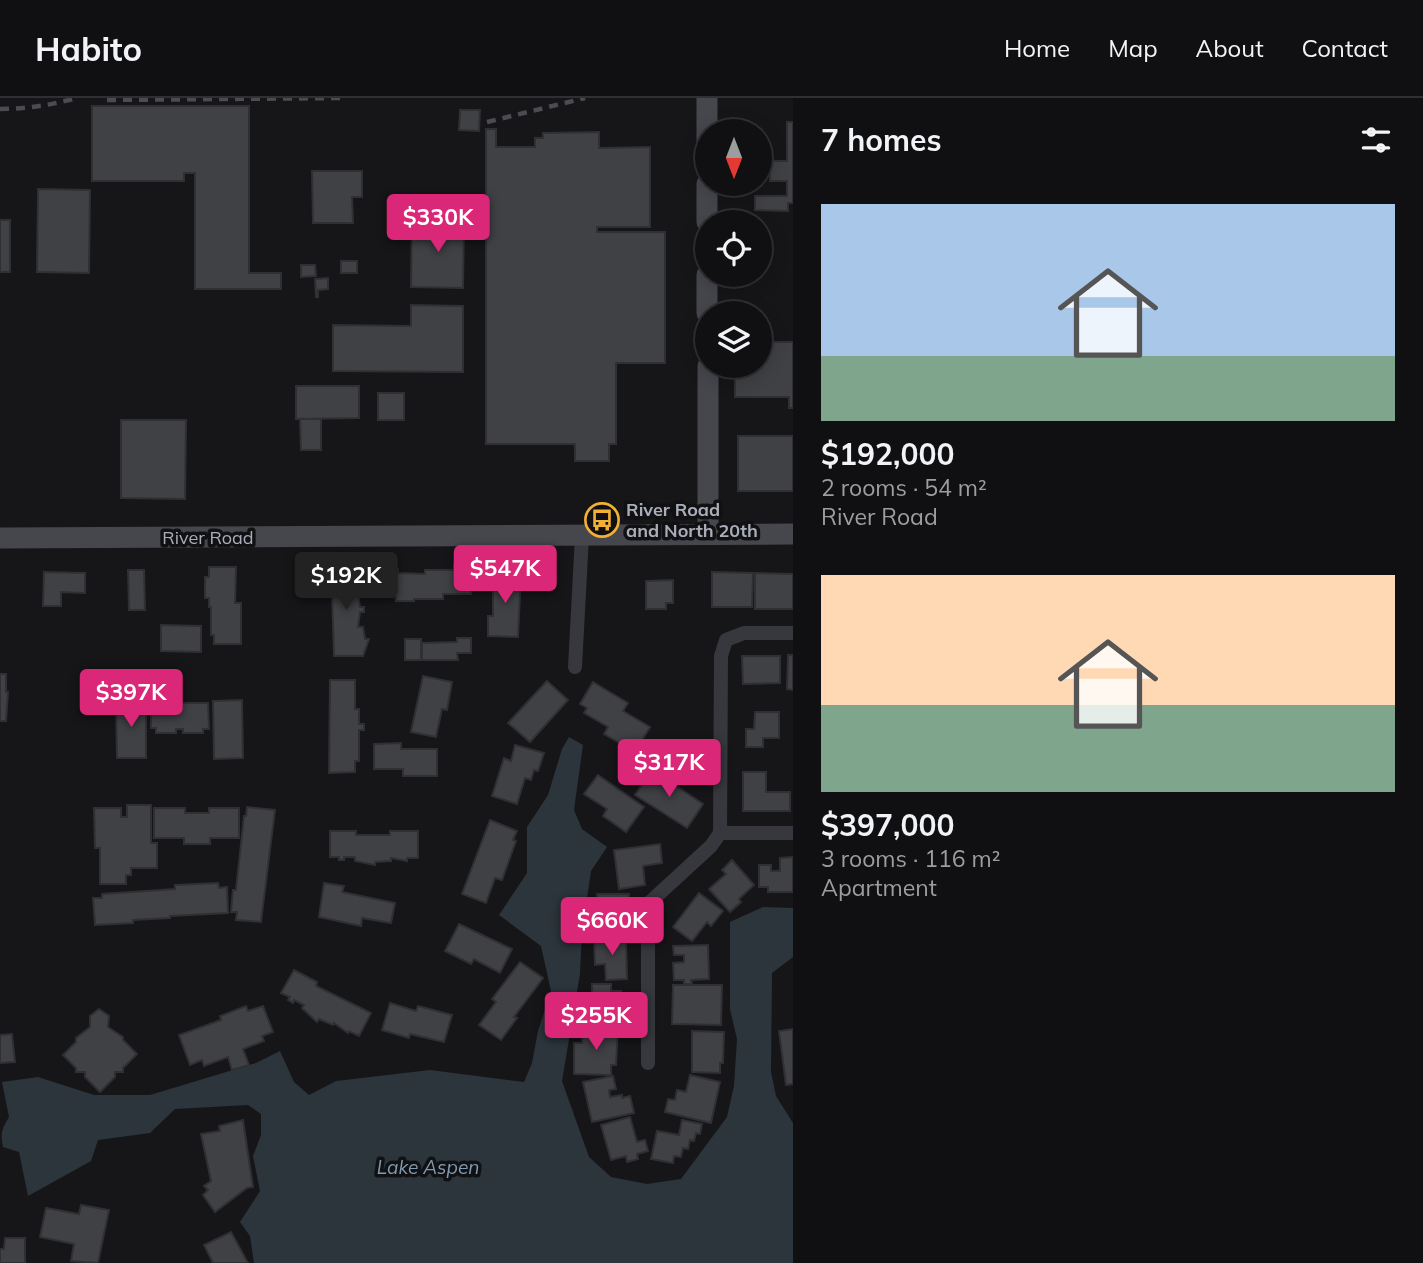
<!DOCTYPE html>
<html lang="en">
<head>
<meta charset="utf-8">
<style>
	:root { --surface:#101012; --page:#1e1e20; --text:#f1f3f6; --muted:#9c9d9f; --line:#303032; --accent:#db2777 }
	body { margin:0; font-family:Mulish,sans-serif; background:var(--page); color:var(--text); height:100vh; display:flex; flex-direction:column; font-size:26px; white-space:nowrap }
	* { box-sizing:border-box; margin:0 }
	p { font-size:23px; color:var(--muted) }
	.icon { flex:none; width:38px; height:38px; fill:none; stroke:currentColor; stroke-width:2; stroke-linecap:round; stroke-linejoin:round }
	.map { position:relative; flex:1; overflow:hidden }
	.side { display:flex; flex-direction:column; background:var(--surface); width:630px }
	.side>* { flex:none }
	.needle { width:46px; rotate:180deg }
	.controls { position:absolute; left:695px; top:21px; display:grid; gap:14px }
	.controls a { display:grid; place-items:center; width:77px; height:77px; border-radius:50%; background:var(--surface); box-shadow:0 4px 18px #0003,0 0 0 2px var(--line); font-size:35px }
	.price { position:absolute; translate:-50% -60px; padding:0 16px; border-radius:7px; background:var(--accent); color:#fff; font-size:23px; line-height:46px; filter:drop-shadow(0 2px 4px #0008) }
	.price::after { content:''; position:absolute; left:50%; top:42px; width:21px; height:16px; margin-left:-10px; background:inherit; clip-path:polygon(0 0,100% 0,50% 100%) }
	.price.current { background:#222; color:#fff }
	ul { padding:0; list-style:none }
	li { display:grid; align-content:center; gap:14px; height:371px; padding:0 28px }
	li span { display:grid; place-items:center; height:217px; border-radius:0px; color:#555 }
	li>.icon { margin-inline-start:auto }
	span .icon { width:126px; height:126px; fill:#fffc; stroke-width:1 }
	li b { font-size:30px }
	h2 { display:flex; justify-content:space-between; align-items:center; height:84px; padding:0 28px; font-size:30px }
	header { display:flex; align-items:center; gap:42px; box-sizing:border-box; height:98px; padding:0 35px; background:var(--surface); border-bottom:2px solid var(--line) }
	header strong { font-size:33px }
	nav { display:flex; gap:38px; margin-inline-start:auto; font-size:24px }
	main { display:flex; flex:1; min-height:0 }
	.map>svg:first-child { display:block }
	.water { fill:#2c353c }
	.building { fill:#404145; stroke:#303034; stroke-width:2 }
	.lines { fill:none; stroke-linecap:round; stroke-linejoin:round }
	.street { stroke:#37383d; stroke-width:14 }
	.secondary { stroke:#45474d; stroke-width:21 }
	.rail { stroke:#4a4c52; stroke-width:4.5; stroke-dasharray:9 7; stroke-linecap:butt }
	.labels { text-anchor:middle; stroke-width:7; stroke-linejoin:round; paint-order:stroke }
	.poi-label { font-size:18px; font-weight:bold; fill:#a8adb8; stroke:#111113; text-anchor:start }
	.street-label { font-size:18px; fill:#a8adb8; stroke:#111113 }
	.water-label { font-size:19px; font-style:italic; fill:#7f9bb3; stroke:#111113 }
</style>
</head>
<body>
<header>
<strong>Habito</strong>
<nav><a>Home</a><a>Map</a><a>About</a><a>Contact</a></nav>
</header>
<main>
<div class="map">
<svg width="793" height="1165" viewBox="0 0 793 1165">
	<rect width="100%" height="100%" fill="#161618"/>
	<path class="water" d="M569 639 583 647 574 712 582 731 607 749 591 773 582 834 580 876 562 983 589 1059 611 1079 647 1086 681 1081 727 1019 734 988 737 941 730 911V824L763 809 793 810V859L772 875 771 974 776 998 793 1025V1165H254L250 1138 240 1124 260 1093 253 1058 261 1037V1016L248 1007 175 1011 150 1035 98 1042 91 1063 28 1098 19 1054 3 1049C0 1035 2 1031 9 1019L2 984 38 979 94 997H150L256 965 280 953 294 984 309 997 336 983 430 972 524 984 532 965 538 933 551 893 541 848 499 817 527 775V729L548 697 562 651Z"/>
	<g class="building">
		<polygon points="92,8 249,8 249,175 281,175 281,191 195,191 195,75 184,75 184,83 92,83"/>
		<polygon points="460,12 480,12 479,33 459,32"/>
		<polygon points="787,24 793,24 793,105 788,105 788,113 755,112 755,98 787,98 787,83 770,83 770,63 787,63"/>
		<polygon points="486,31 496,31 496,49 535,49 535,40 543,40 543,35 599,34 599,50 650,49 650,129 597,129 597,134 665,134 665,265 616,265 616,346 609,346 609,363 575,363 575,346 486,346"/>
		<polygon points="312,73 362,73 362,99 352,99 353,125 313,125"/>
		<polygon points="38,91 90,92 89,175 37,174"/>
		<rect x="0" y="122" width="10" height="52"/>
		<polygon points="412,123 464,124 463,190 411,189"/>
		<rect x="341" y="163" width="16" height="12"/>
		<polygon points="301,167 315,167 316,178 301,179"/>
		<polygon points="328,180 328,191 318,192 318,199 316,199 315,181"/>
		<polygon points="411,207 463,208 463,274 333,273 333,227 411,228"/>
		<polygon points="760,244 793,244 793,310 789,310 789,299 735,299 735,268 760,268"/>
		<polygon points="296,288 359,288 359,320 296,321"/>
		<rect x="378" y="295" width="26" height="27"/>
		<polygon points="300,321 321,321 321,352 301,352"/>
		<polygon points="121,322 186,322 185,401 121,400"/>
		<rect x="738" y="338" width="55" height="55"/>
		<polygon points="329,466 353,466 355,478 358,478 353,493 358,494 360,509 364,509 364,514 360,514 358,529 363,529 365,541 369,541 363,558 334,558 332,495 329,495"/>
		<polygon points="454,466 482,466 482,491 471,491 471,496 443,496 443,501 414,501 414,503 396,503 396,499 369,499 369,471 398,471 398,475 425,476 425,472 454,472"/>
		<polygon points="209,469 236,469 235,505 241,505 241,546 214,546 214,537 211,537 211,509 209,509 209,500 205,500 205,479 209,479"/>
		<polygon points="128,472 144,472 145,512 129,512"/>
		<polygon points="44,474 85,475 85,495 61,494 61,508 43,508"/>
		<polygon points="712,474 753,475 752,509 712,509"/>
		<polygon points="493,475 521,475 518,539 488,538 488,518 493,518"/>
		<polygon points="755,475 793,476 793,511 755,511"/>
		<polygon points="673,482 673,505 666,505 666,511 646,511 646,483"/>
		<polygon points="161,527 201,528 201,554 161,553"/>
		<polygon points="457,540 471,540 471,555 457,555 458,562 422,562 422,545 457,544"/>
		<rect x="405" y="541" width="16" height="21"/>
		<polygon points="788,557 793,557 793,592 787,591"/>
		<polygon points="742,558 780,558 780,585 743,586"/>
		<polygon points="0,576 6,576 6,594 8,594 6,623 0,623"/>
		<polygon points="423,578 452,584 447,612 442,611 436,639 411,634"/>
		<polygon points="330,582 355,582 355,611 359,611 359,626 364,626 364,632 359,632 359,663 355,663 355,674 329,675"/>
		<polygon points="547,583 568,602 530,644 508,625"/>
		<polygon points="593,584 628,605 623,613 650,629 635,654 604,636 608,629 584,615 587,610 580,606"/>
		<polygon points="242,602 243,660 214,661 213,603"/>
		<polygon points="116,603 146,603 146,660 117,660"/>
		<polygon points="151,605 208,605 209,631 203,631 203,635 183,635 183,631 176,631 176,635 156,635 156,630 151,630"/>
		<polygon points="755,614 779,614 779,640 763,640 763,649 746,649 746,631 754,631"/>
		<polygon points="401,645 401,651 437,651 437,678 403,678 403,671 374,671 374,646"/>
		<polygon points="515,647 544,655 538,673 534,672 531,682 525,680 517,706 492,698 504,660 511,663"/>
		<polygon points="652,672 703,706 687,730 635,697"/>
		<polygon points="743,674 766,674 766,694 790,694 790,713 743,713"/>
		<polygon points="598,677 644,709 626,734 603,718 607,711 584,696"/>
		<polygon points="127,707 151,707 151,745 157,745 157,770 131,770 131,777 126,777 126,786 100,786 100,750 95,750 94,710 121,710 121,719 127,719"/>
		<polygon points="247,709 275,712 261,824 236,822 237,814 231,814 233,792 236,792 244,718 246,718"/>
		<polygon points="154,710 185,710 185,715 209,715 209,710 239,710 239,740 210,740 210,746 184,746 184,740 154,740"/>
		<polygon points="490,722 517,733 513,742 516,743 502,782 495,780 486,805 462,796"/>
		<polygon points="330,733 356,733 356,737 390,737 390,733 418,733 418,760 407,760 407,763 391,760 391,763 375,764 375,767 355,763 355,759 344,759 344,762 339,762 339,759 330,759"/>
		<polygon points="660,746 662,765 643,768 645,787 619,791 614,752"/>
		<polygon points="793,759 793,794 768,794 768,789 759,789 759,767 771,767 771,773 780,773 780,760"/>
		<polygon points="732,762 754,787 739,801 741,804 730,814 709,791 726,776 722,772"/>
		<polygon points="218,785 219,790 227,789 228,815 170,818 170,820 133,822 133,825 95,827 93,800 102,800 102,796 175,791 175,787"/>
		<polygon points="324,785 344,788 342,794 395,805 391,825 362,820 361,828 319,819"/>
		<polygon points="699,795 723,813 711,828 707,824 692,843 673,829"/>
		<polygon points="597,796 629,796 630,837 598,837"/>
		<polygon points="459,826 512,851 500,875 474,861 471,866 445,853"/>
		<polygon points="594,841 626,841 627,881 606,882 605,866 595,867"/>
		<polygon points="708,847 709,881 691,882 692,886 684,886 684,882 674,882 673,865 684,864 684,857 674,857 673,848"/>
		<polygon points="520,864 543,880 514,919 517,920 501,942 479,927 496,904 492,901"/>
		<polygon points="294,872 317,884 316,888 371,915 359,938 349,933 348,935 334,925 333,927 319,921 317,924 302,910 304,907 294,902 293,905 288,902 290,899 281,895"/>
		<polygon points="592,886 611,886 611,893 621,893 621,908 627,908 627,928 592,927"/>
		<polygon points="673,887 722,887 721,927 672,926"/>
		<polygon points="390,905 416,913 418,908 452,917 444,944 410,936 409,940 382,932"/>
		<polygon points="246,908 248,913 263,908 273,934 262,938 264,943 243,951 249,967 232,972 228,959 204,968 202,962 190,967 179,937 221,922 220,918"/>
		<polygon points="99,911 109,918 108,929 123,939 123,942 137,956 123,970 123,974 115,974 115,979 100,994 85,979 85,974 76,974 76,970 63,957 76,944 76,940 90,929 90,918"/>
		<polygon points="583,930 618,931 616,967 611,967 611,977 574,976 574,945 582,945"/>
		<polygon points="793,931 793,986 786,987 779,933"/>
		<polygon points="692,933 724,934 723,965 720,965 720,975 692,974"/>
		<polygon points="12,936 15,964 0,965 0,937"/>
		<polygon points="690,977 720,984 711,1025 665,1014 668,1001 675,1002 677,992 686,994"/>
		<polygon points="613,978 616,991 609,992 610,999 622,997 622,1000 630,998 634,1015 592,1024 583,984"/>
		<polygon points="630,1019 637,1044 645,1042 648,1053 637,1056 638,1061 627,1064 626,1058 611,1062 601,1027"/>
		<polygon points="243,1022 253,1089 247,1090 215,1114 203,1097 208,1092 204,1088 211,1083 201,1036 220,1033 219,1028"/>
		<polygon points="682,1022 702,1026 700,1036 696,1035 694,1043 690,1042 688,1051 683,1050 681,1059 674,1058 673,1065 651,1061 657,1033 679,1037"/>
		<polygon points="81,1107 109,1112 98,1165 71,1163 74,1146 40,1139 46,1110 79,1116"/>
		<polygon points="231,1134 248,1165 213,1165 204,1147"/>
		<polygon points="5,1140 25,1140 25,1165 0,1165 0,1151 4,1151"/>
	</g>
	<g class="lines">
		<g class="street">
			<polyline points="575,569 582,438"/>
			<polyline points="720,735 793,735"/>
			<polyline points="648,965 648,816 649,805 711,748 720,735 721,558 726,542 744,535 793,535"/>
		</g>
		<g class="secondary">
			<polyline points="707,0 707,60"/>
			<polyline points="707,86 707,124"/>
			<polyline points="707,177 707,215"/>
			<polyline points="708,268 708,435"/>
			<polyline points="0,440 793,436"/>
		</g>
		<g class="rail">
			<polyline points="107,2 344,0"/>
			<path d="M0 11C26 11 51 7 77 0"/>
			<polyline points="487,24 585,0"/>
		</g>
	</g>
	<defs>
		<g id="bus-ring" transform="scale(1.75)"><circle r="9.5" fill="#111113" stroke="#f2b134" stroke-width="1.5"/><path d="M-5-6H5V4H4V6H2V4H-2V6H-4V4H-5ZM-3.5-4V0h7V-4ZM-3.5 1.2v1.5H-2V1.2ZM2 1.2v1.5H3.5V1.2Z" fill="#f2b134"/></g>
	</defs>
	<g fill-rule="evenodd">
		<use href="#bus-ring" x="602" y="422"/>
	</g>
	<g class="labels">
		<g class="poi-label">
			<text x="626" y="418">River Road<tspan x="626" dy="21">and North 20th</tspan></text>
		</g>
		<g class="street-label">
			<text x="208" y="446">River Road</text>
		</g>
		<g class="water-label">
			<text x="428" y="1076">Lake Aspen</text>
		</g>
	</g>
</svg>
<div class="controls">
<a><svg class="needle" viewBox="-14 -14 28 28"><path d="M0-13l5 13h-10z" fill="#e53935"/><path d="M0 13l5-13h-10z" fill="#9c9d9f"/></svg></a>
<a><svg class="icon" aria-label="locate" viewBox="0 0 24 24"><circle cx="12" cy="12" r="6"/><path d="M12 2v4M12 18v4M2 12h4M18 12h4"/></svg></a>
<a><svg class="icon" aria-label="layers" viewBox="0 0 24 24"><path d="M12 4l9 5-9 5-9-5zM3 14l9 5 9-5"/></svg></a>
</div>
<b class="price" style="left:438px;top:156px">$330K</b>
<b class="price" style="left:505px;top:507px">$547K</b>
<b class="price current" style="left:346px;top:514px">$192K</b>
<b class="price" style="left:131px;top:631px">$397K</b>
<b class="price" style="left:669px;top:701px">$317K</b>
<b class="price" style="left:612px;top:859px">$660K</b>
<b class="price" style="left:596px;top:954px">$255K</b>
</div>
<section class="side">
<h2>7 homes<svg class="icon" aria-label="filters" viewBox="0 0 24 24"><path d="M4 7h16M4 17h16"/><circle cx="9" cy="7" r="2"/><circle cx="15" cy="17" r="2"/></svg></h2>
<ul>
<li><span style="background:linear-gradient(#a9c7e8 70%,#7fa58c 0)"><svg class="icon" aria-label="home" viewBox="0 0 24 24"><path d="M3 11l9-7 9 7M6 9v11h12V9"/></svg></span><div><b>$192,000</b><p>2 rooms · 54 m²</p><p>River Road</p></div></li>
<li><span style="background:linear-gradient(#ffd9b3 60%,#7fa58c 0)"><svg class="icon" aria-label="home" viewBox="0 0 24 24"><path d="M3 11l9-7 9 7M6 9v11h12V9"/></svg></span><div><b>$397,000</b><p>3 rooms · 116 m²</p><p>Apartment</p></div></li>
</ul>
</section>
</main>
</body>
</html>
